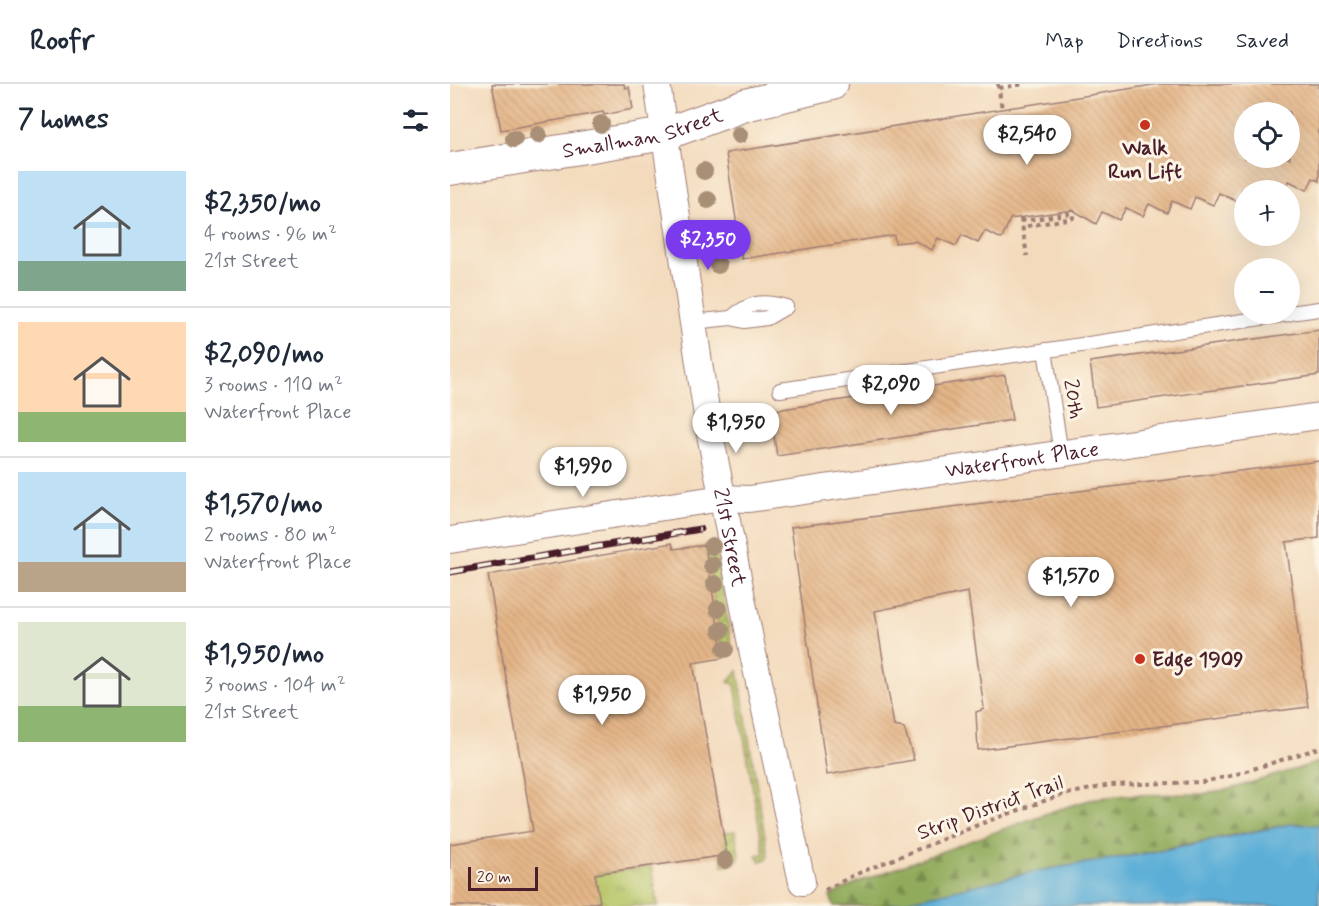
<!DOCTYPE html>
<html lang="en">
<head>
<meta charset="utf-8">
<style>
	:root { --surface:#fff; --page:#f2f2f3; --text:#1f2937; --muted:#747a83; --line:#e0e1e3; --accent:#7c3aed }
	body { margin:0; font-family:Mynerve,sans-serif; background:var(--page); color:var(--text); height:100vh; display:flex; flex-direction:column; font-size:22px; white-space:nowrap }
	* { box-sizing:border-box; margin:0 }
	p { font-size:20px; color:var(--muted) }
	.icon { flex:none; width:33px; height:33px; fill:none; stroke:currentColor; stroke-width:2; stroke-linecap:round; stroke-linejoin:round }
	.map { position:relative; flex:1; overflow:hidden }
	.drawer { display:flex; flex-direction:column; background:var(--surface); width:450px }
	.drawer>* { flex:none }
	.controls { position:absolute; left:784px; top:18px; display:grid; gap:12px }
	.controls a { display:grid; place-items:center; width:66px; height:66px; border-radius:50%; background:var(--surface); box-shadow:0 6px 24px #0002; font-size:30px }
	.scale { position:absolute; left:18px; bottom:15px; width:70px; box-sizing:border-box; padding-left:6px; border:3px solid #4a1f2b; border-top:0; font-size:16px; line-height:21px; white-space:nowrap; color:#4a1f2b; -webkit-text-stroke:4px #fcf5e5; paint-order:stroke }
	.price { position:absolute; translate:-50% -51px; padding:0 14px; border-radius:21px; background:#fff; color:#222; font-size:20px; line-height:39px; filter:drop-shadow(0 2px 3px #0008) }
	.price::after { content:''; position:absolute; left:50%; top:36px; width:18px; height:14px; margin-left:-9px; background:inherit; clip-path:polygon(0 0,100% 0,50% 100%) }
	.price.current { background:var(--accent); color:#fff }
	ul { padding:0; list-style:none }
	li { display:flex; align-items:center; gap:18px; height:150px; padding:0 18px }
	li+li { border-top:2px solid var(--line) }
	li span { display:grid; place-items:center; flex:none; width:168px; height:120px; border-radius:0px; color:#555 }
	li>.icon { margin-inline-start:auto }
	span .icon { width:72px; height:72px; fill:#fffc; stroke-width:1 }
	li b { font-size:26px }
	h2 { display:flex; justify-content:space-between; align-items:center; height:72px; padding:0 18px; font-size:26px }
	header { display:flex; align-items:center; gap:36px; box-sizing:border-box; height:84px; padding:0 30px; background:var(--surface); border-bottom:2px solid var(--line) }
	header strong { font-size:28px }
	nav { display:flex; gap:33px; margin-inline-start:auto; font-size:21px }
	main { display:flex; flex:1; min-height:0 }
	.map>svg:first-child { display:block }
	.grass { fill:url(#grass-tufts); stroke:#80724a; stroke-width:1.5 }
	.forest { fill:url(#forest-firs); stroke:#6e6544; stroke-width:1.5 }
	.garden { fill:url(#garden-furrows); stroke:#80724a; stroke-width:1.5 }
	.water { fill:#5baed7; stroke:#526681; stroke-width:1.5 }
	.building { fill:url(#building-back-hatch); fill-rule:evenodd }
	.lines { fill:none; stroke-linecap:round; stroke-linejoin:round }
	.service-casing { stroke:#9e7c74; stroke-width:16 }
	.minor-casing { stroke:#9e7c74; stroke-width:28 }
	.tertiary-casing { stroke:#9e7c74; stroke-width:34 }
	.path { stroke:#9e7c74; stroke-width:4; stroke-dasharray:4.5 4.5; stroke-linecap:butt }
	.service { stroke:#fff; stroke-width:14 }
	.minor { stroke:#fff; stroke-width:26 }
	.tertiary { stroke:#fff; stroke-width:32 }
	.rail-casing { stroke:#4a1f2b; stroke-width:7 }
	.rail { stroke:#fcf5e5; stroke-width:4.5; stroke-dasharray:14; stroke-linecap:butt }
	.tree { fill:#a88f76 }
	.poi-dot { fill:#c8321e; stroke:#fcf5e5; stroke-width:2 }
	.labels { text-anchor:middle; stroke-width:6; stroke-linejoin:round; paint-order:stroke }
	.street-label { font-size:21px; fill:#4a1f2b; stroke:#fcf5e5 }
	.poi-label { font-size:21px; font-weight:bold; fill:#4a1f2b; stroke:#fcf5e5 }
</style>
</head>
<body>
<header>
<strong>Roofr</strong>
<nav><a>Map</a><a>Directions</a><a>Saved</a></nav>
</header>
<main>
<section class="drawer">
<h2>7 homes<svg class="icon" aria-label="filters" viewBox="0 0 24 24"><path d="M4 7h16M4 17h16"/><circle cx="9" cy="7" r="2"/><circle cx="15" cy="17" r="2"/></svg></h2>
<ul>
<li><span style="background:linear-gradient(#bfe0f5 75%,#7fa58c 0)"><svg class="icon" aria-label="home" viewBox="0 0 24 24"><path d="M3 11l9-7 9 7M6 9v11h12V9"/></svg></span><div><b>$2,350/mo</b><p>4 rooms · 96 m²</p><p>21st Street</p></div></li>
<li><span style="background:linear-gradient(#ffd9b3 75%,#8fb573 0)"><svg class="icon" aria-label="home" viewBox="0 0 24 24"><path d="M3 11l9-7 9 7M6 9v11h12V9"/></svg></span><div><b>$2,090/mo</b><p>3 rooms · 110 m²</p><p>Waterfront Place</p></div></li>
<li><span style="background:linear-gradient(#bfe0f5 75%,#b9a48a 0)"><svg class="icon" aria-label="home" viewBox="0 0 24 24"><path d="M3 11l9-7 9 7M6 9v11h12V9"/></svg></span><div><b>$1,570/mo</b><p>2 rooms · 80 m²</p><p>Waterfront Place</p></div></li>
<li><span style="background:linear-gradient(#dfe7d0 70%,#8fb573 0)"><svg class="icon" aria-label="home" viewBox="0 0 24 24"><path d="M3 11l9-7 9 7M6 9v11h12V9"/></svg></span><div><b>$1,950/mo</b><p>3 rooms · 104 m²</p><p>21st Street</p></div></li>
</ul>
</section>
<div class="map">
<svg width="869" height="822" viewBox="0 0 869 822">
	<defs>
		<pattern id="grass-tufts" width="24" height="20" patternUnits="userSpaceOnUse" patternTransform="scale(1.5)"><rect width="24" height="20" fill="#b7c668"/><path d="M3 7l-1-3M5 7V3M7 7l1-3M15 17l-1-3M17 17v-4M19 17l1-3" fill="none" stroke="#97a056"/></pattern>
		<pattern id="forest-firs" width="22" height="20" patternUnits="userSpaceOnUse" patternTransform="scale(1.5)"><rect width="22" height="20" fill="#91ab5c"/><path d="M5 1l3.5 6h-7zM16 11l3.5 6h-7z" fill="#788b4c"/></pattern>
		<pattern id="garden-furrows" width="10" height="10" patternUnits="userSpaceOnUse" patternTransform="scale(1.5)"><rect width="10" height="10" fill="#b7c668"/><path d="M-1 1l2-2M0 10L10 0M9 11l2-2" fill="none" stroke="#97a056"/></pattern>
		<pattern id="building-back-hatch" width="6" height="6" patternUnits="userSpaceOnUse" patternTransform="scale(1.5)"><rect width="6" height="6" fill="#e4b587"/><path d="M-1 5l2 2M0 0l6 6M5-1l2 2" fill="none" stroke="#c59b75"/></pattern>
	</defs>
	<rect width="100%" height="100%" fill="#fcf5e5"/>
	<filter id="ink" filterUnits="userSpaceOnUse"><feTurbulence type="fractalNoise" baseFrequency=".0167" numOctaves="2"/><feDisplacementMap in="SourceGraphic" scale="12" xChannelSelector="R" yChannelSelector="G"/><feConvolveMatrix kernelMatrix="1 2 1 2 8 2 1 2 1" color-interpolation-filters="sRGB"/></filter>
	<filter id="wash" filterUnits="userSpaceOnUse"><feTurbulence type="fractalNoise" baseFrequency=".008" numOctaves="4" result="noise"/><feDisplacementMap in="SourceGraphic" scale="24" xChannelSelector="R" yChannelSelector="G"/><feGaussianBlur stdDeviation="1.35" result="paint"/><feColorMatrix in="noise" values="0 0 0 0 0 0 0 0 0 0 0 0 0 0 0 0 0 1.4 0 .05"/><feComposite in="paint" operator="in"/></filter>
	<g filter="url(#wash)">
		<rect width="100%" height="100%" fill="#f3dabc"/>
		<g class="grass">
			<polygon points="288,587 318,772 316,775 310,777 306,771 314,770 285,600 278,598"/>
			<polygon points="201,783 208,822 121,822 149,818 145,790"/>
		</g>
		<polygon class="forest" points="869,678 869,741 841,740 743,759 435,822 384,822 380,812 408,798 600,728 646,714 679,711 752,710 780,705"/>
		<g class="garden">
			<polygon points="265,459 281,560 273,571 255,461"/>
			<polygon points="285,747 289,773 285,779 273,781 271,772 277,771 273,749"/>
		</g>
		<polygon class="water" points="841,740 869,741 869,822 435,822 587,787 692,770"/>
		<g id="blocks">
			<g class="building">
				<polygon points="42,0 174,0 175,4 179,3 183,25 154,31 153,28 51,46"/>
				<path d="M709 0H869V97L863 94 857 106 839 97 835 106 792 105 786 117 769 109 763 121 745 113 740 125 722 117 717 129 699 120 693 132 676 124 669 136 652 128 646 140 623 126 560 135 552 155 535 147 528 159 512 151 506 162 488 154 482 166 465 157 445 159 444 151 292 175 276 69ZM795 28H840V74H795Z"/>
				<polygon points="869,246 869,291 646,323 640,278"/>
				<polygon points="555,291 562,336 327,372 320,327"/>
				<polygon points="869,377 869,454 836,458 858,623 528,666 526,628 534,625 518,508 425,527 444,642 454,644 464,676 377,691 341,443"/>
				<polygon points="222,459 224,465 255,461 273,574 243,579 277,771 145,790 150,818 121,822 0,822 0,760 83,747 38,491"/>
			</g>
		</g>
	</g>
	<g filter="url(#ink)">
		<use href="#blocks" fill-opacity="0" stroke="#9e7c74" stroke-width="1.5"/>
		<g class="lines">
			<g class="service-casing">
				<g id="service">
					<polyline points="840,229 869,225"/>
					<path d="M281 234C300 218 312 216 336 223"/>
					<polyline points="243,238 281,234 294,237 317,234 336,223"/>
					<polyline points="595,266 611,370"/>
					<polyline points="330,306 839,230"/>
				</g>
			</g>
			<g class="minor-casing">
				<g id="minor">
					<path id="s1" d="M207 0 259 345 303 570 352 798"/>
					<path id="s2" d="M0 456 272 414 299 415 869 332"/>
				</g>
			</g>
			<g class="tertiary-casing">
				<g id="tertiary">
					<path id="s3" d="M0 85 215 50 295 21 382 0"/>
				</g>
			</g>
			<g class="path">
				<polyline points="548,0 552,25"/>
				<polyline points="549,4 575,0"/>
				<polyline points="571,134 577,172"/>
				<polyline points="571,137 622,129 623,134 572,143"/>
				<polyline points="375,806 404,791 533,739 608,712 660,701 753,698 784,691 869,664"/>
			</g>
			<use href="#service" class="service"/>
			<use href="#minor" class="minor"/>
			<use href="#tertiary" class="tertiary"/>
			<g class="rail-casing">
				<polyline id="rail" points="0,488 250,445"/>
			</g>
			<use href="#rail" class="rail"/>
		</g>
		<g class="tree">
			<circle cx="151" cy="40" r="9"/>
			<circle cx="88" cy="51" r="9"/>
			<circle cx="289" cy="51" r="9"/>
			<circle cx="64" cy="55" r="9"/>
			<circle cx="254" cy="87" r="9"/>
			<circle cx="258" cy="116" r="9"/>
			<circle cx="263" cy="148" r="9"/>
			<circle cx="268" cy="181" r="9"/>
			<circle cx="262" cy="462" r="9"/>
			<circle cx="262" cy="481" r="9"/>
			<circle cx="265" cy="500" r="9"/>
			<circle cx="268" cy="525" r="9"/>
			<circle cx="271" cy="546" r="9"/>
			<circle cx="275" cy="565" r="9"/>
			<circle cx="275" cy="776" r="9"/>
		</g>
	</g>
	<g class="poi-dot">
		<circle cx="695" cy="41" r="6"/>
		<circle cx="690" cy="575" r="6"/>
	</g>
	<g class="labels">
		<g class="street-label">
			<text dy="7" stroke="none"><textPath href="#s3" startOffset="196">Smallman Street</textPath></text>
			<text transform="translate(624 315) rotate(81)" y="7">20th</text>
			<text dy="7" stroke="none"><textPath href="#s2" startOffset="578">Waterfront Place</textPath></text>
			<text dy="7" stroke="none"><textPath href="#s1" startOffset="459">21st Street</textPath></text>
			<text transform="translate(540 723) rotate(-20)" y="7">Strip District Trail</text>
		</g>
		<g class="poi-label">
			<text x="695" y="70">Walk<tspan x="695" dy="24">Run Lift</tspan></text>
			<text x="702" y="582" text-anchor="start">Edge 1909</text>
		</g>
	</g>
</svg>
<div class="controls">
<a><svg class="icon" aria-label="locate" viewBox="0 0 24 24"><circle cx="12" cy="12" r="6"/><path d="M12 2v4M12 18v4M2 12h4M18 12h4"/></svg></a>
<a>+</a>
<a>−</a>
</div>
<div class="scale">20 m</div>
<b class="price" style="left:577px;top:82px">$2,540</b>
<b class="price current" style="left:258px;top:187px">$2,350</b>
<b class="price" style="left:441px;top:332px">$2,090</b>
<b class="price" style="left:286px;top:370px">$1,950</b>
<b class="price" style="left:133px;top:414px">$1,990</b>
<b class="price" style="left:621px;top:524px">$1,570</b>
<b class="price" style="left:152px;top:642px">$1,950</b>
</div>
</main>
</body>
</html>
